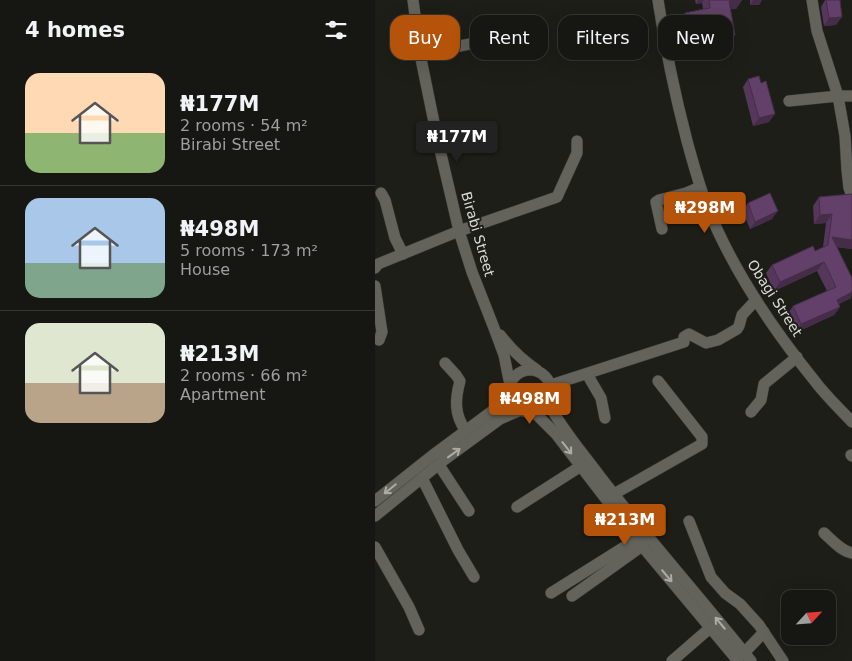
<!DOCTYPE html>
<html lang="en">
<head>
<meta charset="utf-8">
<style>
	:root { --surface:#161612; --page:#232320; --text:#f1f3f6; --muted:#9e9f9f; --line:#353532; --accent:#b45309 }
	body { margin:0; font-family:"DejaVu Sans",sans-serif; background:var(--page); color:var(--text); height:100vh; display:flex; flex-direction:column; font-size:19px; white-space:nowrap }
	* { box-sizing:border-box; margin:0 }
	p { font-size:16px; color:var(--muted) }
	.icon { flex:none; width:28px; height:28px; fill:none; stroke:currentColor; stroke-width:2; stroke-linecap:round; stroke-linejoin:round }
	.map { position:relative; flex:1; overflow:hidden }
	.drawer { display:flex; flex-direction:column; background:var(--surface); width:375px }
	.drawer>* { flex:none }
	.hud { position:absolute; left:15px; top:15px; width:386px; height:45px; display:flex; gap:10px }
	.needle { width:32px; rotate:64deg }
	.controls { position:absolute; left:406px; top:590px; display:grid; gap:10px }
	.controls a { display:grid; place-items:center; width:55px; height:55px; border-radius:10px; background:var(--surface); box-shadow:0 5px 20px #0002,0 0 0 1px var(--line); font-size:25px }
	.price { position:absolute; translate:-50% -42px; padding:0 11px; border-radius:5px; background:var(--accent); color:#fff; font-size:16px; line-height:32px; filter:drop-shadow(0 1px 2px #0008) }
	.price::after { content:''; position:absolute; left:50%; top:30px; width:15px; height:11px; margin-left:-8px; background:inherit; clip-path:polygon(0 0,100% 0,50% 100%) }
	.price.on { background:#222; color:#fff }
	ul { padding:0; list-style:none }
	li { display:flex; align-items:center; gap:15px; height:125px; padding:0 25px }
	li+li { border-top:1px solid var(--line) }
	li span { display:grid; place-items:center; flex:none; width:140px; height:100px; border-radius:15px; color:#555 }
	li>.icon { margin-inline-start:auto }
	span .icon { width:60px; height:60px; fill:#fffc; stroke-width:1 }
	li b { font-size:21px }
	h2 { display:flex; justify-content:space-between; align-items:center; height:60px; padding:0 25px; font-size:21px }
	.chip { padding:0 18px; border-radius:15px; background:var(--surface); box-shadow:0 5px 20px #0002,0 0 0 1px var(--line); font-size:18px; line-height:45px }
	.chip.on { background:var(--accent); color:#fff }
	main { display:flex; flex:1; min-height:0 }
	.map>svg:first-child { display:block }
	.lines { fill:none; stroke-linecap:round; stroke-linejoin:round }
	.minor-casing { stroke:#3b3b37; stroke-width:12 }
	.minor { stroke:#63625b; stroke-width:11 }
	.wall { fill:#54375a }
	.shaded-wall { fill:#452d4a }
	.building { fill:#624069; stroke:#452d4a }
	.oneway { stroke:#acaba6 }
	.labels { text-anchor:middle; stroke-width:4; stroke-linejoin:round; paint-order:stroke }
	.street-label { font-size:14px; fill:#dcdcd8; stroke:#1e1e18 }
</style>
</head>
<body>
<main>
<section class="drawer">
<h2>4 homes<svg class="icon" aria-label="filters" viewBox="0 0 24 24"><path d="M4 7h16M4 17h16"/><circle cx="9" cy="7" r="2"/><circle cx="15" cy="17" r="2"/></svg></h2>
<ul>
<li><span style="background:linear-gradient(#ffd9b3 60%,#8fb573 0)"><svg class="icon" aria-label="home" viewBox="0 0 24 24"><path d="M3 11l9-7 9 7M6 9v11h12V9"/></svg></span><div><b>₦177M</b><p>2 rooms · 54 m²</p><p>Birabi Street</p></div></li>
<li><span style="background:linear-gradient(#a9c7e8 65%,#7fa58c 0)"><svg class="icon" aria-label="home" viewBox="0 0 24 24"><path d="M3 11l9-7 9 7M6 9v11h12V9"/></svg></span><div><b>₦498M</b><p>5 rooms · 173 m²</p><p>House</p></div></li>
<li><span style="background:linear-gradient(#dfe7d0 60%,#b9a48a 0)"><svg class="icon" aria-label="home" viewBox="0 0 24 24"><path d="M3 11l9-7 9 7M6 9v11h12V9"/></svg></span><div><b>₦213M</b><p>2 rooms · 66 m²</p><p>Apartment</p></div></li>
</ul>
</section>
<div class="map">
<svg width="477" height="661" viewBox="0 0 477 661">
	<rect width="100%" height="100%" fill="#1e1e18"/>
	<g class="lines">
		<g class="minor-casing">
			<g id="minor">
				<polyline points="38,0 45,54 62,137 84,231 97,272 119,328 129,355 135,385"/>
				<path d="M283 0C290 47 300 95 312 141 318 163 324 185 332 206 357 269 397 328 439 380 450 395 464 408 477 422"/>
				<polyline points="437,0 442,31 463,96 470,136 472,170 474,188 477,196"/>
				<polyline points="45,54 154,32"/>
				<polyline points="414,101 463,96 477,96"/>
				<polyline points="6,193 10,200 20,238 28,254"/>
				<polyline points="287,229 281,202 284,200 311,193 325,187"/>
				<polyline points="0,268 3,264 84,231 182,197 202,153 202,141"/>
				<polyline points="0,286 7,332 4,340"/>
				<path d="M125 335C136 349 147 360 162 370"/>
				<path d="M70 363 81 375 85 381C80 399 79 415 91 431"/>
				<circle cx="155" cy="391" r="21"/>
				<polyline points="212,374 226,398 230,418"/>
				<polyline points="176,385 309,342 309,337 314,334 331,343 343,340 362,329 364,326 367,315 381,300"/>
				<path d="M173 403C187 429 206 451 224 475 272 538 326 598 376 661"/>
				<polyline points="159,412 181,434 267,546 363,661"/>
				<polyline points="376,412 386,400 389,384 422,357"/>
				<polyline points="476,455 477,456"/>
				<polyline points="64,465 94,511"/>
				<polyline points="47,478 83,550 99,577"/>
				<polyline points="239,494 327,444 327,437 283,381"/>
				<polyline points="0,501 58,455 120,409 134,392"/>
				<polyline points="142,507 206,466"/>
				<polyline points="0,516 69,460 125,419 146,410"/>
				<polyline points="314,521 336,577 350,593 365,604 384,625 408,661"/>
				<path d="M449 533C457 540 466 551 477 553"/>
				<polyline points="0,547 34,607 44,630"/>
				<polyline points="176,593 262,539"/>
				<polyline points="197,596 267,546"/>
				<polyline points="365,656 369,653 389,632"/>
				<polyline points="297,661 335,628"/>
			</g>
		</g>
		<use href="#minor" class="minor"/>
	</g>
	<g class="wall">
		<polygon points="320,0 367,0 361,9 356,9 354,44 336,47 334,39 331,39 330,31 307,36 304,22 310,13 328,9 327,3 321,4"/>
		<polygon points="375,0 387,0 384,5 375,5"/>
		<polygon points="450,0 465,0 461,25 449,26 446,7"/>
		<polygon points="373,79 386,83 394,122 378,126 368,87"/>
		<polygon points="477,194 477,249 462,247 476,298 464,304 465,307 459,315 420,333 412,315 418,306 452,291 442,271 399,291 391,273 397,265 440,251 448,247 451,223 439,224 438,206 444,197"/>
		<polygon points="373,203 397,219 375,229 367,210"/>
	</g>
	<g class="shaded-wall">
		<polygon points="323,0 329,0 327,3 321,4"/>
		<polygon points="367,0 361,9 348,10 354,1"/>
		<polygon points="378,0 387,0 384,5 375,5"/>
		<polygon points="467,17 461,25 449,26 454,18"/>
		<polygon points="336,22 330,31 307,36 313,27"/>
		<polygon points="337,30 340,30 334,39 331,39"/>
		<polygon points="360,35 354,44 336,47 342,38"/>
		<polygon points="400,114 394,122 378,126 384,118"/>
		<polygon points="403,211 397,219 375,229 380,222"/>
		<polygon points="457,214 451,223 439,224 445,215"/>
		<polygon points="457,237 477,240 477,249 452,246"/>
		<polygon points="449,262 442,271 399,291 405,282"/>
		<polygon points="477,292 476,298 456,308 462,300"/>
		<polygon points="465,307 459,315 420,333 426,324"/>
	</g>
	<g class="building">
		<polygon points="334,0 365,0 354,1 360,35 342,38 340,30 337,30 336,22 313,27 310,13 335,8"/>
		<polygon points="451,0 465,0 467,17 454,18"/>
		<polygon points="384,76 386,83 391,81 400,114 384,118 373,79"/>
		<polygon points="395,193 403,211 380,222 373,203"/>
		<polygon points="477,194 477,240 457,237 477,278 477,292 462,300 465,307 426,324 418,306 461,287 449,262 405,282 397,265 438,246 440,251 453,245 457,214 445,215 444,197"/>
	</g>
	<defs><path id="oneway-shaft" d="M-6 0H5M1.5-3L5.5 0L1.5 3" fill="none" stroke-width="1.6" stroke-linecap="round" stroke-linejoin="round" transform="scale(1.25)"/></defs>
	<g class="oneway">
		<use href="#oneway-shaft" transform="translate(192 448) rotate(52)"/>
		<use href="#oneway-shaft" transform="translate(79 453) rotate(-36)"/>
		<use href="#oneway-shaft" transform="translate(15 489) rotate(141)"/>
		<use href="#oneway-shaft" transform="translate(292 576) rotate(50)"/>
		<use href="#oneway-shaft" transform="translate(345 623) rotate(-130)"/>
	</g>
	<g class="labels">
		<g class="street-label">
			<text transform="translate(103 234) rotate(74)" y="5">Birabi Street</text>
			<text transform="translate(400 298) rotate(57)" y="5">Obagi Street</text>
		</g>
	</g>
</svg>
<div class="controls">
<a><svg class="needle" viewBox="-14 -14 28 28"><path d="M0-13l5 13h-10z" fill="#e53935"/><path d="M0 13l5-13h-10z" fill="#9e9f9f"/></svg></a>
</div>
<b class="price on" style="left:82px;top:163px">₦177M</b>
<b class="price" style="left:330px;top:234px">₦298M</b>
<b class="price" style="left:155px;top:425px">₦498M</b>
<b class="price" style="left:250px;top:546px">₦213M</b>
<div class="hud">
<a class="chip on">Buy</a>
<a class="chip">Rent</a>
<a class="chip">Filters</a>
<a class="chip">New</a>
</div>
</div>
</main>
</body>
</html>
